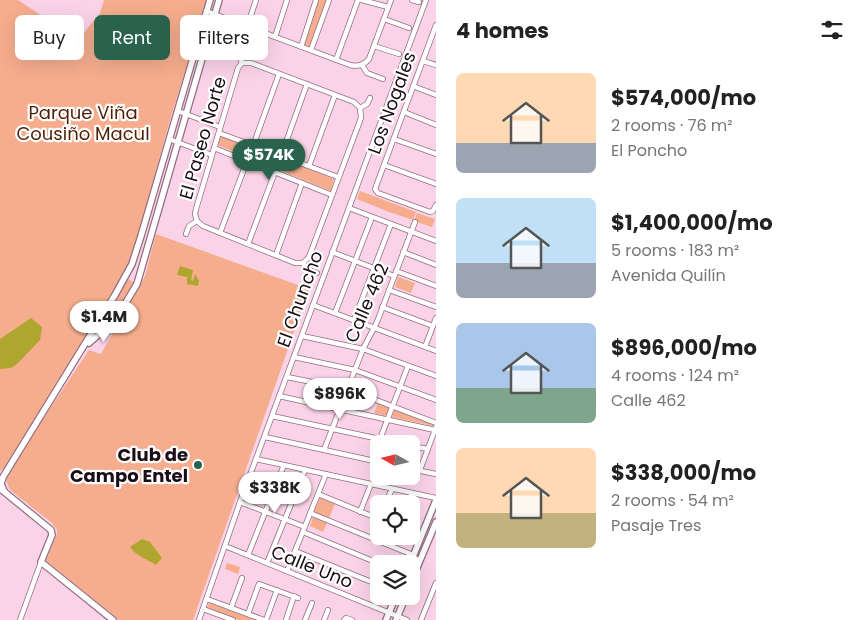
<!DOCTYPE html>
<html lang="en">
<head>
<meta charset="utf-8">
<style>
	:root { --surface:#fff; --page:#f2f2f2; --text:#222; --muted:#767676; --accent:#29634d }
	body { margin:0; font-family:Poppins,sans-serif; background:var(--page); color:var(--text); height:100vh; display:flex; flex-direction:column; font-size:19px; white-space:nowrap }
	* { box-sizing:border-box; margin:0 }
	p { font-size:16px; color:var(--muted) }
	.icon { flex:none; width:28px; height:28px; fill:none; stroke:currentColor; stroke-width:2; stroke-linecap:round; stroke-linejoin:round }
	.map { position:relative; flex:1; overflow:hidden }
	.drawer { display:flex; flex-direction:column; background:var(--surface); width:430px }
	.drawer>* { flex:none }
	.banner { position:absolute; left:15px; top:15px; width:345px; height:45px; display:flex; gap:10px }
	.needle { width:32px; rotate:278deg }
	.controls { position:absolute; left:370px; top:435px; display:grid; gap:10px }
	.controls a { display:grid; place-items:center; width:50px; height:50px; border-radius:8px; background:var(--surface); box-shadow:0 5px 20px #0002; font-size:25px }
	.price { position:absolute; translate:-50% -42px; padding:0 11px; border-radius:18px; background:#fff; color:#222; font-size:16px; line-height:32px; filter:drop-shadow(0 1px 2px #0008) }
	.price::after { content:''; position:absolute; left:50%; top:30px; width:15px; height:11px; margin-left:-8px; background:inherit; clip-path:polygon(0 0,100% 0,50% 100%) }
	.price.selected { background:var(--accent); color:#fff }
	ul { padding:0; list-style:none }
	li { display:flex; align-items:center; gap:15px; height:125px; padding:0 20px }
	li span { display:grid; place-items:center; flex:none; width:140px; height:100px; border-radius:8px; color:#555 }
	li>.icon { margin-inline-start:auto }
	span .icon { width:60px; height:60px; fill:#fffc; stroke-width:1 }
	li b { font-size:21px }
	h2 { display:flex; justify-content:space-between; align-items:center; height:60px; padding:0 20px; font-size:21px }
	.tag { padding:0 18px; border-radius:8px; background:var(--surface); box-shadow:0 5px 20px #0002; font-size:18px; line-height:45px }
	.tag.selected { background:var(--accent); color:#fff }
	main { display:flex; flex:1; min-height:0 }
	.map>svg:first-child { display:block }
	.green { fill:#f5ad8d }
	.water { fill:#afa62f }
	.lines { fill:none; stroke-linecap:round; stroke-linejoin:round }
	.street-casing { stroke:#916d81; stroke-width:6 }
	.secondary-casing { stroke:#916d81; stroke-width:8 }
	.street { stroke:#fff; stroke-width:4.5 }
	.secondary { stroke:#fff; stroke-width:5.5 }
	.poi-dot { fill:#29634d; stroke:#fff; stroke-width:2 }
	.labels { text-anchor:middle; stroke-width:4.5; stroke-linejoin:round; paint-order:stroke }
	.street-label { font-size:18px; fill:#1a0d15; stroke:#fff }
	.park-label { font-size:18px; fill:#4e1f06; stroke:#fff }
	.poi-label { font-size:18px; font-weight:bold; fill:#1a0d15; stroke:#fff; text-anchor:end }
</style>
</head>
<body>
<main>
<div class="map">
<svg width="436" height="620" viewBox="0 0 436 620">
	<rect width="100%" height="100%" fill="#fbd3e8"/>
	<g class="green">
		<polygon points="0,0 18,0 78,40 100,13 104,0 207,0 170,120 132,257 118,285 4,468 0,471"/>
		<polygon points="318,0 327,0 310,47 304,45"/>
		<polygon points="220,136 334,179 331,191 217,145"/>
		<polygon points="360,191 416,212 413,220 395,214 395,212 394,214 357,199"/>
		<polygon points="417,213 435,219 432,227 414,221"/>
		<polygon points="156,234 309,289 193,620 119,620 46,561 57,534 57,530 52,523 10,490 6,480 8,471 89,350 101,354 145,276"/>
		<polygon points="398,277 415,283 411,293 395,287"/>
		<polygon points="128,279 134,282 130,293 111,321 107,321 105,315 125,280"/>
		<polygon points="378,403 391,407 387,416 374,413"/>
		<polygon points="395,409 434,424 434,426 392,417"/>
		<polygon points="320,498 335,504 329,518 314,512"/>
		<polygon points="313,517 327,523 323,532 310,526"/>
		<polygon points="227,563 240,567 238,574 225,569"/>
		<polygon points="209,603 257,620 239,620 207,608"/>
	</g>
	<g class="water">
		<polygon points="180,266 193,270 191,280 193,281 195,274 199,281 198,286 187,284 187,277 177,275"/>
		<polygon points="31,318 42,327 40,340 17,364 11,368 0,369 0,339"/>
		<path d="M142 539 150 542 162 558 156 565C147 559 136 556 130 547Z"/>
	</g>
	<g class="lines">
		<g class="street-casing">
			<g id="street">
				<polyline points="362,0 388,7"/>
				<polyline points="412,0 419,2"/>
				<path d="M206 11 350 65C358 67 364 65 369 59L391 0"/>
				<polyline points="384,19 409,28"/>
				<polyline points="436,25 375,189 378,193 430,212 433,211 436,205"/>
				<polyline points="247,27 256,0"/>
				<polyline points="275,37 287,0"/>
				<polyline points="241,46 239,54 242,63"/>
				<polyline points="374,46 399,54"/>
				<polyline points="301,47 316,0"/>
				<polyline points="311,50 329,0"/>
				<polyline points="336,60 358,0"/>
				<polyline points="423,61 436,65"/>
				<polyline points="242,63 251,63 354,102 360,108"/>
				<polyline points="362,65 367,73 383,79"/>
				<polyline points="413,86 436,95"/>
				<polyline points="360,108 367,104 370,98"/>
				<polyline points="178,111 220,127"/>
				<polyline points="404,112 436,125"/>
				<polyline points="219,133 338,177"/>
				<polyline points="169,139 212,155"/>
				<polyline points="394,139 436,154"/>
				<polyline points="253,146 279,74"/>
				<polyline points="214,148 332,195"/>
				<polyline points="281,156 307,84"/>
				<polyline points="384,165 436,184"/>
				<polyline points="309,166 335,95"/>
				<polyline points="349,208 436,241"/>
				<polyline points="197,221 195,214 196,209 238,68 242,63"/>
				<polyline points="197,221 203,226 295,263 303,263"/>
				<polyline points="220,233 247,161"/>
				<polyline points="186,234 189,226 197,221"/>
				<polyline points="248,244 275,172"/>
				<polyline points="332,252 394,276"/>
				<polyline points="403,252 436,265"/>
				<polyline points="276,255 302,183"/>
				<polyline points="303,263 309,257 361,118 360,108"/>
				<polyline points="303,263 307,269 317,273"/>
				<polyline points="396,271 436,286"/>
				<polyline points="389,290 436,307"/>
				<polyline points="313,305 436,351"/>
				<polyline points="382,307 433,326"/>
				<polyline points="335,313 372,217"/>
				<polyline points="354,320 391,224"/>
				<polyline points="302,336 363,349 436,376"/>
				<polyline points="425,347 436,318"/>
				<polyline points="294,357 355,370 436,400"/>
				<polyline points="287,377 347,389 436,423"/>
				<polyline points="279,396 435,430"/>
				<polyline points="272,416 403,444"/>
				<polyline points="265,437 379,462"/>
				<polyline points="411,446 428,449"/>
				<polyline points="324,450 363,349 377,322 415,222"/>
				<polyline points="256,459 436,498"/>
				<polyline points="372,460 408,366"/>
				<polyline points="411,469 436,474"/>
				<polyline points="420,470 436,427"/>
				<polyline points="318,494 379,519"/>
				<polyline points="240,502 305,527"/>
				<polyline points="385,504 392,489"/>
				<polyline points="408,504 412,493"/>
				<polyline points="360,512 371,484"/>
				<polyline points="310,513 413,555"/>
				<polyline points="303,532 380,564"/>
				<polyline points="411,532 421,536"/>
				<polyline points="225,546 407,620"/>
				<polyline points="295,551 379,585"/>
				<polyline points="248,555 284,465"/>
				<polyline points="267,563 305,470"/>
				<polyline points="287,571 326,474"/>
				<polyline points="207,599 264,620"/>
				<polyline points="231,608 242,578"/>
				<polyline points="203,609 233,620"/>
				<polyline points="248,614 259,584 298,598"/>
				<polyline points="20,620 41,562"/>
				<polyline points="199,620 240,502 426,0"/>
				<polyline points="266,620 277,590"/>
				<polyline points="286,620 294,596"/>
				<polyline points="305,620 312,603"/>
				<polyline points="324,620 328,610"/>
				<polyline points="344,620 346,618 352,620"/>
				<polyline points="421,620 436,583"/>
			</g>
		</g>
		<g class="secondary-casing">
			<g id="secondary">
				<polyline points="89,343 116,319 137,284 219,0"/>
				<polyline points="2,490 51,530 52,535 41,562 113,620"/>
				<polyline points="4,491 1,484 3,477 115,295 132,264 141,236 210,0"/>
				<polyline points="410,564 436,500"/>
				<polyline points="411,582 436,522"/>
				<polyline points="386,620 396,596"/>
				<polyline points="396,620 406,596"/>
			</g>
		</g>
		<use href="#street" class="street"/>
		<use href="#secondary" class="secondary"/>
	</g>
	<circle class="poi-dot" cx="198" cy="465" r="5"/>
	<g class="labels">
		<g class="street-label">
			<text transform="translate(392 103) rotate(-70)" y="6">Los Nogales</text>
			<text transform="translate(203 138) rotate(-74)" y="6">El Paseo Norte</text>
			<text transform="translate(300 299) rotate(-70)" y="6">El Chuncho</text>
			<text transform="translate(367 303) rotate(-67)" y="6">Calle 462</text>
			<text transform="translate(312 567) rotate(22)" y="6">Calle Uno</text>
		</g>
		<g class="park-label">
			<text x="83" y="119">Parque Viña<tspan x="83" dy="21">Cousiño Macul</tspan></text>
		</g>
		<g class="poi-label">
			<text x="188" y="461">Club de<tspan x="188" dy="21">Campo Entel</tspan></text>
		</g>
	</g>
</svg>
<div class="controls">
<a><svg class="needle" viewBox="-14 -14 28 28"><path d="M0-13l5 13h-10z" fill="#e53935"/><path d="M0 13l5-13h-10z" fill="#767676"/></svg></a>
<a><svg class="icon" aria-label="locate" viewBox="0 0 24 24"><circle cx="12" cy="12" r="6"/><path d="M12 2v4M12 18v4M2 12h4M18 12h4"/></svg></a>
<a><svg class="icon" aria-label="layers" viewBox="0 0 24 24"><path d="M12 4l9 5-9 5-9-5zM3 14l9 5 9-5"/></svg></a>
</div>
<b class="price selected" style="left:269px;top:181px">$574K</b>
<b class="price" style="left:104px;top:343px">$1.4M</b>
<b class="price" style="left:340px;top:420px">$896K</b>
<b class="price" style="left:275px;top:514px">$338K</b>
<div class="banner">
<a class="tag">Buy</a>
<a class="tag selected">Rent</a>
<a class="tag">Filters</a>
</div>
</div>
<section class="drawer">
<h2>4 homes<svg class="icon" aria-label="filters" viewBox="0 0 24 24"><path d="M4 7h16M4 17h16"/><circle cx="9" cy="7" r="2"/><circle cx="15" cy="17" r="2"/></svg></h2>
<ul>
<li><span style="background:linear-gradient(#ffd9b3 70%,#9aa5b1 0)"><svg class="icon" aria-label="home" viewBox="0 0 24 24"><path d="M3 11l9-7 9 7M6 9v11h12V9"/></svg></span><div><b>$574,000/mo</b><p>2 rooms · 76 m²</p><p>El Poncho</p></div></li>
<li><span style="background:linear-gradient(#bfe0f5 65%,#9aa5b1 0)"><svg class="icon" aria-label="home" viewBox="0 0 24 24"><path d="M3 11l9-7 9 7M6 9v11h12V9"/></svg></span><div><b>$1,400,000/mo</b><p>5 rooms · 183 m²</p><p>Avenida Quilín</p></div></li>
<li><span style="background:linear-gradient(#a9c7e8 65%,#7fa58c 0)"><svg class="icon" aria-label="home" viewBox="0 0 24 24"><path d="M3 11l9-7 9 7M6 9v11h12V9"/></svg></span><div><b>$896,000/mo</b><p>4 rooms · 124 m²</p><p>Calle 462</p></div></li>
<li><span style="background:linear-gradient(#ffd9b3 65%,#c2b280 0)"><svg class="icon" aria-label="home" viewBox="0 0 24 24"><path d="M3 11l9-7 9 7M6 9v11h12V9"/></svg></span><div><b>$338,000/mo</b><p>2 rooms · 54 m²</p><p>Pasaje Tres</p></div></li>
</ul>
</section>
</main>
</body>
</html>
